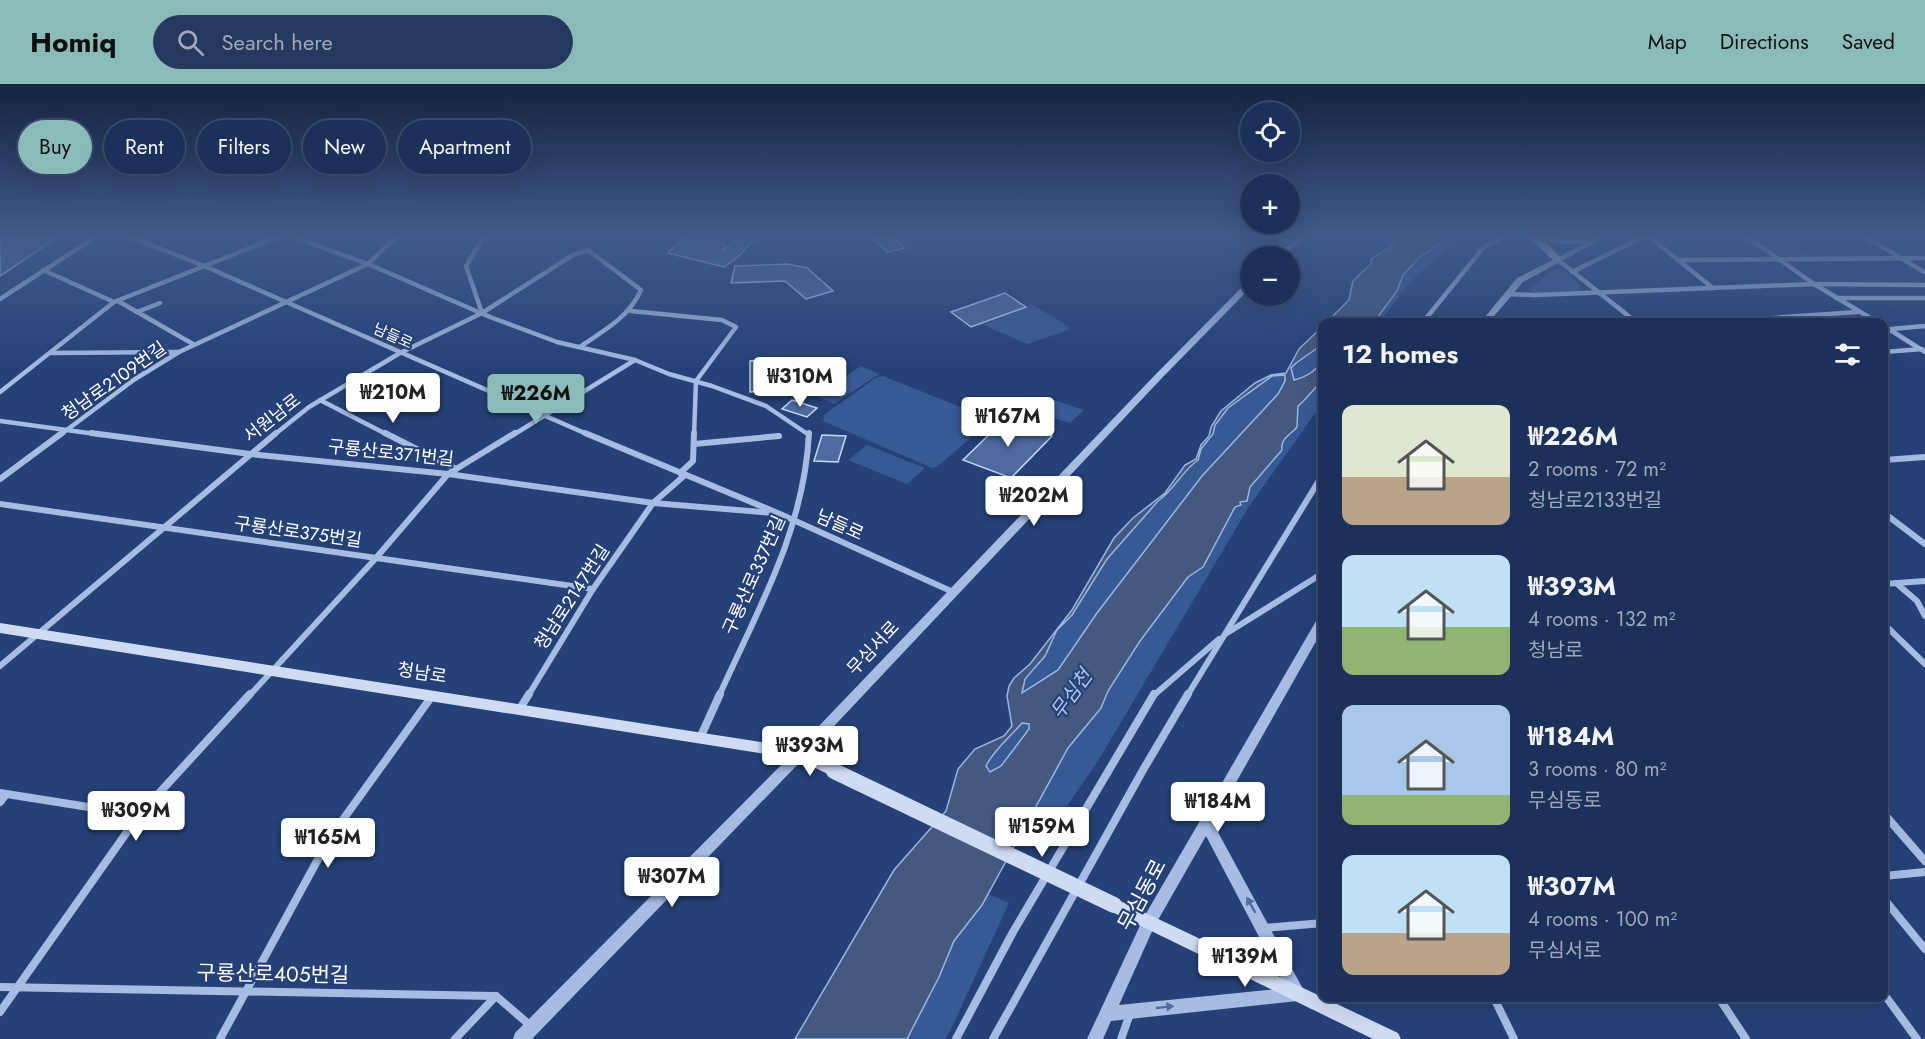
<!DOCTYPE html>
<html lang="en">
<head>
<meta charset="utf-8">
<style>
	:root { --surface:#1c3159; --page:#25395f; --text:#f1f3f6; --muted:#a0a9ba; --line:#3a4c6f; --accent:#8bbbb9 }
	body { margin:0; font-family:Jost,"Noto Sans KR",sans-serif; background:var(--page); color:var(--text); height:100vh; display:flex; flex-direction:column; font-size:22px; white-space:nowrap }
	* { box-sizing:border-box; margin:0 }
	p { font-size:20px; color:var(--muted) }
	.icon { flex:none; width:33px; height:33px; fill:none; stroke:currentColor; stroke-width:2; stroke-linecap:round; stroke-linejoin:round }
	.map { position:relative; flex:1; overflow:hidden }
	.details { position:absolute; left:1318px; top:234px; width:570px; height:684px; display:flex; flex-direction:column; background:var(--surface); border-radius:12px; box-shadow:0 6px 24px #0002,0 0 0 2px var(--line) }
	.details>* { flex:none }
	.banner { position:absolute; left:18px; top:36px; width:570px; height:54px; display:flex; gap:12px }
	.buttons { position:absolute; left:1240px; top:18px; display:grid; gap:12px }
	.buttons a { display:grid; place-items:center; width:60px; height:60px; border-radius:50%; background:var(--surface); box-shadow:0 6px 24px #0002,0 0 0 2px var(--line); font-size:30px }
	.price { position:absolute; translate:-50% -51px; padding:0 14px; border-radius:6px; background:#fff; color:#222; font-size:20px; line-height:39px; filter:drop-shadow(0 2px 3px #0008) }
	.price::after { content:''; position:absolute; left:50%; top:36px; width:18px; height:14px; margin-left:-9px; background:inherit; clip-path:polygon(0 0,100% 0,50% 100%) }
	.price.selected { background:var(--accent); color:#111 }
	ul { padding:0; list-style:none }
	li { display:flex; align-items:center; gap:18px; height:150px; padding:0 24px }
	li span { display:grid; place-items:center; flex:none; width:168px; height:120px; border-radius:12px; color:#555 }
	li>.icon { margin-inline-start:auto }
	span .icon { width:72px; height:72px; fill:#fffc; stroke-width:1 }
	li b { font-size:26px }
	h2 { display:flex; justify-content:space-between; align-items:center; height:72px; padding:0 24px; font-size:26px }
	.chip { padding:0 21px; border-radius:27px; background:var(--surface); box-shadow:0 6px 24px #0002,0 0 0 2px var(--line); font-size:21px; line-height:54px }
	.chip.selected { background:var(--accent); color:#111 }
	header { display:flex; align-items:center; gap:36px; box-sizing:border-box; height:84px; padding:0 30px; background:var(--accent); color:#111 }
	header strong { font-size:28px }
	nav { display:flex; gap:33px; margin-inline-start:auto; font-size:21px }
	.search { width:420px; height:54px; background:var(--page); display:flex; align-items:center; gap:15px; box-sizing:border-box; padding:0 21px; border-radius:33px; color:var(--muted); font-size:22px }
	.map>svg:first-child { display:block }
	.green { fill:#385a94 }
	.water { fill:#445980; stroke:#9ab6e3; stroke-width:1.5; fill-rule:evenodd }
	.building { fill:#4d6ba0; stroke:#c8d8f2; stroke-width:1.5 }
	.lines { fill:none; stroke-linecap:round; stroke-linejoin:round }
	.minor-far2 { stroke:#a6bce3; stroke-width:4.5 }
	.minor-far1 { stroke:#a6bce3; stroke-width:6 }
	.minor { stroke:#a6bce3; stroke-width:8 }
	.tertiary { fill:#a6bce3; fill-rule:evenodd }
	.secondary { fill:#cfdbf3; fill-rule:evenodd }
	.secondary-bridge { stroke:#cfdbf3; stroke-width:16 }
	.oneway { fill:#526c9d }
	.labels { text-anchor:middle; stroke-width:4.5; stroke-linejoin:round; paint-order:stroke }
	.far-street-label { font-size:15px; fill:#fff; stroke:#254177 }
	.street-label { font-size:18px; fill:#fff; stroke:#254177 }
	.water-label { font-size:20px; font-style:italic; fill:#b1c6eb; stroke:#254177 }
	.near-street-label { font-size:21px; fill:#fff; stroke:#254177 }
</style>
</head>
<body>
<header>
<strong>Homiq</strong>
<div class="search"><svg class="icon" aria-label="search" viewBox="0 0 24 24"><circle cx="10" cy="10" r="6"/><path d="M15 15l6 6"/></svg>Search here</div>
<nav><a>Map</a><a>Directions</a><a>Saved</a></nav>
</header>
<div class="map">
<svg width="1925" height="955" viewBox="0 0 1925 955">
	<rect width="100%" height="100%" fill="#254177"/>
	<g class="green">
		<path d="M1442 152 1465 153C1426 177 1406 202 1380 238H1374L1397 207 1403 191 1418 175 1444 156Z"/>
		<path d="M1748 152H1780L1810 172C1776 172 1776 172 1748 152Z"/>
		<polygon points="1557,184 1564,186 1581,202 1578,207 1533,209 1529,204"/>
		<polygon points="1031,220 1068,242 1069,246 1027,260 983,241"/>
		<path d="M1323 259 1321 280 1304 294 1294 296 1291 284C1295 277 1314 268 1323 259Z"/>
		<polygon points="861,282 879,290 834,320 816,312"/>
		<path d="M1285 291V297L1278 310 1202 392 1097 529 1058 586 1021 610 1025 595 1034 587 1057 546 1072 531 1107 475 1158 417C1174 406 1182 387 1198 376L1201 365 1213 350 1215 341 1228 324 1272 292Z"/>
		<polygon points="883,292 988,334 990,337 937,383 932,384 823,337 825,330 877,293"/>
		<path d="M1323 297V318L1248 424 1098 677 1051 745 1028 735 1068 664 1101 624 1108 607 1140 557 1188 493 1203 483 1235 423 1247 417 1250 403 1282 367C1280 354 1290 351 1297 343L1298 322C1306 316 1318 299 1323 297Z"/>
		<polygon points="1046,313 1084,326 1070,339 1048,332 1052,327 1036,321"/>
		<polygon points="867,361 925,384 907,400 848,376"/>
		<path d="M1023 639 1029 640V645L1000 682 990 688 986 682C993 667 1011 652 1023 639Z"/>
		<polygon points="988,810 1009,819 951,945 945,955 907,955 939,893 954,856 982,821"/>
	</g>
	<g class="water">
		<polygon points="1401,152 1442,152 1444,156 1418,175 1403,191 1397,207 1374,238 1327,238 1349,216 1353,197 1371,180 1371,175 1394,161 1393,157"/>
		<path d="M1323 242V259C1314 268 1296 277 1291 284L1294 296C1307 293 1319 285 1323 274V297C1318 299 1306 316 1298 322L1297 343C1291 351 1280 354 1282 366L1250 403 1247 417 1240 418 1241 421 1235 423 1203 483 1188 493 1140 557 1108 607 1101 624 1068 664 982 821 954 857 939 893 907 955H795L894 786 946 727 958 685 975 665 1004 652 1012 642 1007 612 1009 602 1014 594 1030 580 1072 526 1114 454 1133 434 1165 409 1185 381 1196 375 1201 361 1209 352 1211 343 1221 327 1255 299 1271 291 1286 289 1299 265ZM1285 291V297L1278 310 1202 392 1097 529 1058 586 1022 609 1025 595 1045 572 1057 546 1072 531 1107 475 1158 417C1174 406 1182 387 1198 376L1201 365 1213 350 1215 341 1228 324 1272 292ZM1022 639 1029 640V645L1001 682 990 688 986 682C993 667 1011 652 1022 639Z"/>
	</g>
	<g class="building">
		<polygon points="685,152 724,152 724,166 738,152 757,152 738,173 724,183 668,169"/>
		<polygon points="0,154 55,155 0,192"/>
		<polygon points="888,154 897,156 905,164 887,168 875,156"/>
		<polygon points="788,180 807,184 833,207 806,215 785,197 731,199 735,182"/>
		<polygon points="1005,209 1026,223 971,243 951,228"/>
		<polygon points="779,274 781,305 750,308 750,277"/>
		<polygon points="792,316 817,324 807,333 782,325"/>
		<polygon points="1005,335 1052,352 1011,394 963,376"/>
		<polygon points="822,351 846,352 838,378 814,377"/>
	</g>
	<g class="lines">
		<g class="minor-far2">
			<polyline points="128,152 202,181 589,351"/>
			<polyline points="291,152 368,180 490,233 557,258 635,276 669,290 712,302 766,322 809,351"/>
			<polyline points="1648,152 1713,204"/>
			<polyline points="1746,152 1814,200 1877,238"/>
			<polyline points="1557,175 1636,238"/>
			<polyline points="1679,176 1925,174"/>
			<polyline points="43,186 114,218"/>
			<polyline points="1572,188 1645,152"/>
			<polyline points="1507,210 1535,211 1814,200 1925,201"/>
			<polyline points="1836,214 1925,214"/>
			<polyline points="0,215 97,152"/>
			<polyline points="118,217 193,260"/>
			<polyline points="631,227 722,236 736,243 696,297 694,351"/>
			<polyline points="137,228 160,219"/>
			<polyline points="482,229 466,182 484,152"/>
			<polyline points="1423,238 1484,163 1506,152"/>
			<polyline points="1714,238 1857,228"/>
			<polyline points="1884,242 1925,268"/>
			<polyline points="1891,245 1925,242"/>
			<polyline points="1884,268 1922,265"/>
			<polyline points="51,269 179,268"/>
			<polyline points="0,308 114,218 280,152"/>
			<polyline points="320,316 388,351"/>
			<polyline points="0,337 103,351"/>
			<polyline points="60,351 135,295 179,268 368,180 397,152"/>
			<path d="M274 351 309 323 400 269 482 229 573 171 588 166 641 206C629 233 605 246 581 262"/>
			<polyline points="513,351 635,276"/>
		</g>
		<g class="minor-far1">
			<polyline points="91,349 250,370 448,390 653,419 773,429"/>
			<polyline points="385,349 456,385"/>
			<polyline points="585,349 780,430 953,508"/>
			<polyline points="694,360 779,352"/>
			<polyline points="1884,376 1925,373"/>
			<polyline points="680,389 693,377 694,349"/>
			<polyline points="0,395 62,349"/>
			<polyline points="0,420 593,505"/>
			<polyline points="1884,429 1925,460"/>
			<polyline points="1896,499 1917,517 1925,532"/>
			<polyline points="1884,500 1925,497"/>
			<polyline points="1884,540 1925,580"/>
			<polyline points="1323,546 1315,552 1323,565"/>
			<polyline points="1227,549 1323,489"/>
			<polyline points="0,582 276,349"/>
			<polyline points="249,612 376,474 448,390 515,349"/>
			<polyline points="528,612 593,505 653,419 685,391"/>
			<path d="M719 612C758 525 804 447 809 349"/>
			<polyline points="1153,612 1219,555"/>
			<polyline points="1187,612 1323,390"/>
		</g>
		<g class="minor">
			<polyline points="519,626 529,610"/>
			<polyline points="700,654 720,610"/>
			<polyline points="0,709 139,731"/>
			<polyline points="0,718 6,710"/>
			<polyline points="1884,730 1925,777"/>
			<polyline points="1884,792 1925,788"/>
			<polyline points="1884,815 1925,865"/>
			<polyline points="1264,844 1323,839"/>
			<polyline points="0,903 496,912 532,943"/>
			<polyline points="1884,910 1917,955"/>
			<polyline points="1494,914 1514,955"/>
			<polyline points="1719,914 1746,955"/>
			<polyline points="0,928 139,731 250,610"/>
			<polyline points="220,955 329,755 432,612"/>
			<polyline points="455,955 496,912"/>
			<polyline points="956,955 1013,848 1154,610"/>
			<polyline points="993,955 1143,686 1188,610"/>
			<polyline points="1121,955 1131,927"/>
		</g>
		<g class="tertiary">
			<polygon points="1263,152 1273,152 1293,157 1300,152 1307,152 1283,172 1276,172 1289,160"/>
			<polygon points="1532,152 1544,152 1562,156 1593,155 1600,152 1608,152 1523,198 1489,238 1481,238 1517,194 1586,159 1562,160 1533,153"/>
			<polygon points="1860,152 1868,152 1925,186 1925,191"/>
			<polygon points="1248,197 1251,197 1251,203 1161,295 804,674 532,955 513,955 515,949 796,666 1155,291"/>
			<path d="M1323 531V545L1213 739 1303 905 1306 910 1303 915 1298 917 1111 937 1103 955H1087L1144 833 1319 532ZM1206 752 1286 904 1119 921 1154 843Z"/>
		</g>
		<g class="secondary">
			<path d="M1527 152C1541 152 1551 163 1560 173V177H1554Z"/>
			<polygon points="0,539 800,664 839,683 841,687 839,691 834,693 797,675 0,549"/>
			<polygon points="1114,814 1398,949 1401,955 1373,955 1108,826 1106,821 1108,816"/>
		</g>
		<polyline class="secondary-bridge" points="834,687 1114,821"/>
	</g>
	<defs><path id="oneway-solid" d="M-6-.8H1V-3.2L6.5 0L1 3.2V.8H-6Z" transform="scale(1.5)"/></defs>
	<g class="oneway">
		<use href="#oneway-solid" transform="translate(1251 821) rotate(-119)"/>
		<use href="#oneway-solid" transform="translate(1165 923) rotate(-6)"/>
	</g>
	<linearGradient id="sky" x2="0" y2="1"><stop stop-color="#142441"/><stop offset="0.53" stop-color="#405a8a"/><stop offset="1" stop-color="#405a8a" stop-opacity="0"/></linearGradient>
	<rect width="1925" height="286" fill="url(#sky)"/>
	<g class="labels">
		<g class="far-street-label">
			<text transform="translate(393 252) rotate(24)" y="5">남들로</text>
		</g>
		<g class="street-label">
			<text transform="translate(114 297) rotate(-35)" y="6">청남로2109번길</text>
			<text transform="translate(272 334) rotate(-38)" y="6">서원남로</text>
			<text transform="translate(391 369) rotate(6)" y="6">구룡산로371번길</text>
			<text transform="translate(840 441) rotate(24)" y="6">남들로</text>
			<text transform="translate(298 448) rotate(8)" y="6">구룡산로375번길</text>
			<text transform="translate(754 491) rotate(-66)" y="6">구룡산로337번길</text>
			<text transform="translate(572 513) rotate(-57)" y="6">청남로2147번길</text>
			<text transform="translate(873 564) rotate(-47)" y="6">무심서로</text>
			<text transform="translate(422 589) rotate(9)" y="6">청남로</text>
		</g>
		<g class="water-label">
			<text transform="translate(1071 610) rotate(-54)" y="7">무심천</text>
		</g>
		<g class="near-street-label">
			<text transform="translate(1142 811) rotate(-62)" y="7">무심동로</text>
			<text transform="translate(273 890) rotate(1)" y="7">구룡산로405번길</text>
		</g>
	</g>
</svg>
<div class="buttons">
<a><svg class="icon" aria-label="locate" viewBox="0 0 24 24"><circle cx="12" cy="12" r="6"/><path d="M12 2v4M12 18v4M2 12h4M18 12h4"/></svg></a>
<a>+</a>
<a>−</a>
</div>
<b class="price" style="left:800px;top:324px">₩310M</b>
<b class="price" style="left:393px;top:340px">₩210M</b>
<b class="price selected" style="left:536px;top:341px">₩226M</b>
<b class="price" style="left:1008px;top:364px">₩167M</b>
<b class="price" style="left:1034px;top:443px">₩202M</b>
<b class="price" style="left:810px;top:693px">₩393M</b>
<b class="price" style="left:1218px;top:749px">₩184M</b>
<b class="price" style="left:136px;top:758px">₩309M</b>
<b class="price" style="left:1042px;top:774px">₩159M</b>
<b class="price" style="left:328px;top:785px">₩165M</b>
<b class="price" style="left:672px;top:824px">₩307M</b>
<b class="price" style="left:1245px;top:904px">₩139M</b>
<div class="banner">
<a class="chip selected">Buy</a>
<a class="chip">Rent</a>
<a class="chip">Filters</a>
<a class="chip">New</a>
<a class="chip">Apartment</a>
</div>
<section class="details">
<h2>12 homes<svg class="icon" aria-label="filters" viewBox="0 0 24 24"><path d="M4 7h16M4 17h16"/><circle cx="9" cy="7" r="2"/><circle cx="15" cy="17" r="2"/></svg></h2>
<ul>
<li><span style="background:linear-gradient(#dfe7d0 60%,#b9a48a 0)"><svg class="icon" aria-label="home" viewBox="0 0 24 24"><path d="M3 11l9-7 9 7M6 9v11h12V9"/></svg></span><div><b>₩226M</b><p>2 rooms · 72 m²</p><p>청남로2133번길</p></div></li>
<li><span style="background:linear-gradient(#bfe0f5 60%,#8fb573 0)"><svg class="icon" aria-label="home" viewBox="0 0 24 24"><path d="M3 11l9-7 9 7M6 9v11h12V9"/></svg></span><div><b>₩393M</b><p>4 rooms · 132 m²</p><p>청남로</p></div></li>
<li><span style="background:linear-gradient(#a9c7e8 75%,#8fb573 0)"><svg class="icon" aria-label="home" viewBox="0 0 24 24"><path d="M3 11l9-7 9 7M6 9v11h12V9"/></svg></span><div><b>₩184M</b><p>3 rooms · 80 m²</p><p>무심동로</p></div></li>
<li><span style="background:linear-gradient(#bfe0f5 65%,#b9a48a 0)"><svg class="icon" aria-label="home" viewBox="0 0 24 24"><path d="M3 11l9-7 9 7M6 9v11h12V9"/></svg></span><div><b>₩307M</b><p>4 rooms · 100 m²</p><p>무심서로</p></div></li>
</ul>
</section>
</div>
</body>
</html>
